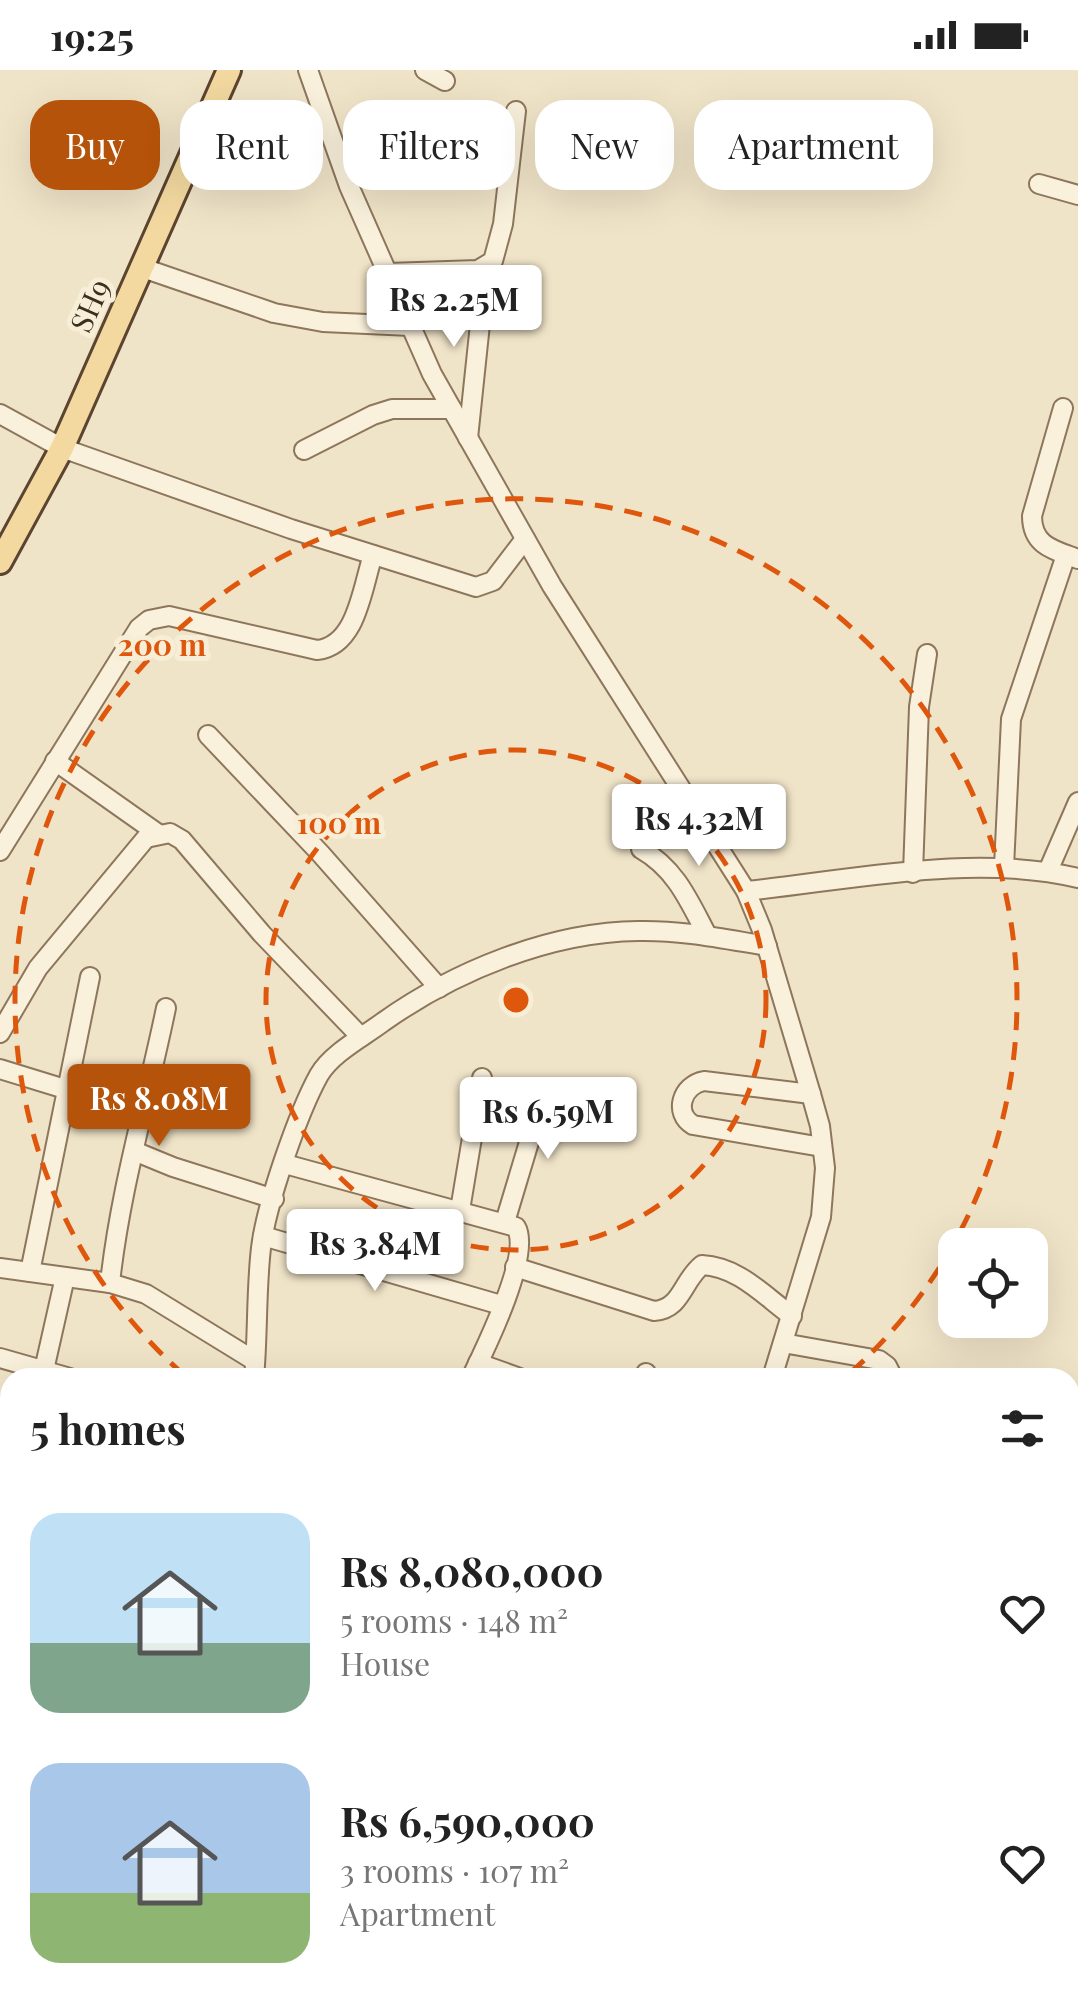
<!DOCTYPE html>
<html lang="en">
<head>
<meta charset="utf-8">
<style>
	:root { --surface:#fff; --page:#f6f6f6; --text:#222; --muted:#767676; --accent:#b45309 }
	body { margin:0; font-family:"Playfair Display",serif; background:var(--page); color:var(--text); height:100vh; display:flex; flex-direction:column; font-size:38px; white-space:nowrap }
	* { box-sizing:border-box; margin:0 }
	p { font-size:32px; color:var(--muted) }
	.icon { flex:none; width:55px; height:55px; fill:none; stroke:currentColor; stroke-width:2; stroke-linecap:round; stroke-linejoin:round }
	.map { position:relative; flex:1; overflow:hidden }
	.sheet { position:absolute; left:0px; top:1298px; width:1080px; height:642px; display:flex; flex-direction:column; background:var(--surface); border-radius:30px 30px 0 0; box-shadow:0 10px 40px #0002 }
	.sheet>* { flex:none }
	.hud { position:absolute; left:30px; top:30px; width:1020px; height:90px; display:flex; gap:20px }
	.tools { position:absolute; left:938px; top:1158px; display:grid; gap:20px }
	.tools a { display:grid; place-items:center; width:110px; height:110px; border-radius:20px; background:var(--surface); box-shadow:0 10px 40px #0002; font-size:50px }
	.price { position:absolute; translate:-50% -85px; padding:0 22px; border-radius:10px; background:#fff; color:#222; font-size:32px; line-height:65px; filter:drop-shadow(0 2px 5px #0008) }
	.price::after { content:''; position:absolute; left:50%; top:60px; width:30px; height:22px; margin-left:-15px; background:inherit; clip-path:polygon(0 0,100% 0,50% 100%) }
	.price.selected { background:var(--accent); color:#fff }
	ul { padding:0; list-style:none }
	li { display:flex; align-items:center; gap:30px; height:250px; padding:0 30px }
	li span { display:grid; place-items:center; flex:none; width:280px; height:200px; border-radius:30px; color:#555 }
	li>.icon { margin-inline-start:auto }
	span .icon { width:120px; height:120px; fill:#fffc; stroke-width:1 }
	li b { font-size:42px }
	h2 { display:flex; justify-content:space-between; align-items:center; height:120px; padding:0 30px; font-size:42px }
	.pill { padding:0 35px; border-radius:30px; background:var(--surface); box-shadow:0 10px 40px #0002; font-size:35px; line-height:90px }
	.pill.selected { background:var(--accent); color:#fff }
	.status { display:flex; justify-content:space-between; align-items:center; height:70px; padding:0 50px; background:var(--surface); direction:ltr }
	.status svg { height:28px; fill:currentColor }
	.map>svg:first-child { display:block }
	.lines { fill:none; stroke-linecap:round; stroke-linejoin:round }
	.minor-casing { stroke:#8d765c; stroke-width:22 }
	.major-casing { stroke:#5b4430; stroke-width:28 }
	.minor { stroke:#faf1dc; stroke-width:18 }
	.major { stroke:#f3d9a0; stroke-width:22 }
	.ring { fill:none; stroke:#df570d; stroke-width:5; stroke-dasharray:18 12 }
	.labels { text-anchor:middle; stroke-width:10; stroke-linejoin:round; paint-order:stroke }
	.street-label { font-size:30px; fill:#3d2e20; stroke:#f7eed8 }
	.centre { fill:#df570d; stroke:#f7eed8; stroke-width:5 }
	.ring-label { font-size:30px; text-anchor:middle; font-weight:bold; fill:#df570d; stroke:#f7eed8; stroke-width:10; stroke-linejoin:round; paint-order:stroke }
</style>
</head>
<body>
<div class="status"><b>19:25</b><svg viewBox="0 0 49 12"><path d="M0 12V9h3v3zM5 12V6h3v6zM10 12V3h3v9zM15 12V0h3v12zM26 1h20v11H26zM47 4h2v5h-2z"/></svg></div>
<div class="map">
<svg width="1078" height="1939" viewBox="0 0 1078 1939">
	<rect width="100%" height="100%" fill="#f0e4c8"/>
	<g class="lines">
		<g class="minor-casing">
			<g id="minor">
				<polyline points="308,0 349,116 432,304 552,516 746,821 762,860 811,1024 820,1056 825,1098 821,1147 772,1308"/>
				<polyline points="425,0 445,11"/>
				<polyline points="1039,114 1078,125"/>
				<polyline points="140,197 274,243 323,252 411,256"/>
				<polyline points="388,203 478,200 493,191 503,154 516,41"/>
				<path d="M1063 338 1032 446C1032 476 1054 480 1078 489"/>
				<polyline points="0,344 62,378 291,459 476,517 493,511 525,469"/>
				<polyline points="468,368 486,197"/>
				<polyline points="304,380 373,345 392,339 452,339"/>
				<polyline points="208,665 320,783 439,918"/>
				<polyline points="55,691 157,763"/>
				<path d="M641 779C676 799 689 831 707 865"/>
				<path d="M0 781 139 558 149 550 169 546 317 580C357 576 362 518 373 485"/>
				<polyline points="1004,797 1011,649 1066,485"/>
				<polyline points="1048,801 1078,732"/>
				<polyline points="913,803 919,637 927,584"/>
				<path d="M746 821C852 810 973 783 1078 808"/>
				<polyline points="0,963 38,898 146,768 170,763 182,770 262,864 361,967"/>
				<polyline points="0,999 65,1019"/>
				<path d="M811 1024 704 1011C682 1015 673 1043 693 1055L822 1077"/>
				<polyline points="134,1081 173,1097 274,1129"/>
				<path d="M285 1094 516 1157C532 1184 485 1279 471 1308"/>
				<polyline points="460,1140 482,1008"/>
				<polyline points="505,1152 545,1019"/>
				<polyline points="263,1166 501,1235"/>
				<path d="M515 1197 654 1241C682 1239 682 1211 702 1195 739 1197 763 1225 792 1246"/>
				<polyline points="0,1198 110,1213 146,1224 255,1291"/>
				<polyline points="30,1202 90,907"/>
				<path d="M110 1213C120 1120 147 1030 166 938"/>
				<polyline points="783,1273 879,1290 887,1296 893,1308"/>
				<polyline points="0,1288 70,1308"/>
				<polyline points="478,1293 520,1308"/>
				<polyline points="44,1300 65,1207"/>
				<path d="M254 1308C258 1265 256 1221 261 1178 266 1135 298 1043 319 1005 332 983 363 967 383 952 455 901 550 862 638 861 682 860 724 869 767 876"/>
				<polyline points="643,1308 646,1303"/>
				<polyline points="1070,1412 1078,1413"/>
				<polyline points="1070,1580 1078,1583"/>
				<polyline points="0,1671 10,1652"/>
				<polyline points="1070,1694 1078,1697"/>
				<polyline points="1070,1762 1078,1764"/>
				<polyline points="1070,1883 1078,1887"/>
				<polyline points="416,1930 440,1939"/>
				<polyline points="1008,1930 1038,1939"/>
				<polyline points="549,1939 552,1930"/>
				<polyline points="898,1939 902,1930"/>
				<polyline points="1075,1939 1078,1929"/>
			</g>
		</g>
		<g class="major-casing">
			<g id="major">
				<polyline points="0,492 62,378 229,0"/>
				<polyline points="0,1691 10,1702"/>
				<polyline points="0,1870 10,1872"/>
				<polyline points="0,1894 10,1897"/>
				<polyline points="158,1930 183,1939"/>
				<polyline points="238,1930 261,1939"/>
			</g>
		</g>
		<use href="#minor" class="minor"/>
		<use href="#major" class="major"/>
	</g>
	<g class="ring">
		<circle cx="516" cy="930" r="250"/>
		<path d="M184 1305A501 501 0 1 1 848 1305"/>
	</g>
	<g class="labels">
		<g class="street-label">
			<text transform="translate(91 236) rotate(-66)" y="10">SH9</text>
		</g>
	</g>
	<circle cx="516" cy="930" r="15" class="centre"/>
	<g class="ring-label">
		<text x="162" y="586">200 m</text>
		<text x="339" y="764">100 m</text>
	</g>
</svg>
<div class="tools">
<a><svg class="icon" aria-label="locate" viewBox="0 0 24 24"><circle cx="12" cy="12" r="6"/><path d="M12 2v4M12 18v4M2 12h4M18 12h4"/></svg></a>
</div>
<b class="price" style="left:454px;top:280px">Rs 2.25M</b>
<b class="price" style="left:699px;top:799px">Rs 4.32M</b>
<b class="price selected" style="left:159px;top:1079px">Rs 8.08M</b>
<b class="price" style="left:548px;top:1092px">Rs 6.59M</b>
<b class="price" style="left:375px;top:1224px">Rs 3.84M</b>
<div class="hud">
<a class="pill selected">Buy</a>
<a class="pill">Rent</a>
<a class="pill">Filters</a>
<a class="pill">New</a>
<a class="pill">Apartment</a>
</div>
<section class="sheet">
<h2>5 homes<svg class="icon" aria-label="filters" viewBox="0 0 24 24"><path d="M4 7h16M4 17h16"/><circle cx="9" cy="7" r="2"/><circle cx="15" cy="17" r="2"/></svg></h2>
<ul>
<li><span style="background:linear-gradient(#bfe0f5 65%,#7fa58c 0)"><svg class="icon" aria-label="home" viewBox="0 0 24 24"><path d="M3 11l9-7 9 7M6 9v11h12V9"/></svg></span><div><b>Rs 8,080,000</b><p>5 rooms · 148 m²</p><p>House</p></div><svg class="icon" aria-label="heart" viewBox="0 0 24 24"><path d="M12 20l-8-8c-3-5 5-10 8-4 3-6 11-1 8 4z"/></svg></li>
<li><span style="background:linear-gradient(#a9c7e8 65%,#8fb573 0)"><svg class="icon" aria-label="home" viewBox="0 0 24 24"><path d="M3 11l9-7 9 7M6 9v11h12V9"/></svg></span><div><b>Rs 6,590,000</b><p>3 rooms · 107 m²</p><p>Apartment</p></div><svg class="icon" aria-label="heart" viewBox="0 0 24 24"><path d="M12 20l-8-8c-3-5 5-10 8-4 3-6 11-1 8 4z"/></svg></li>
</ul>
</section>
</div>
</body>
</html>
